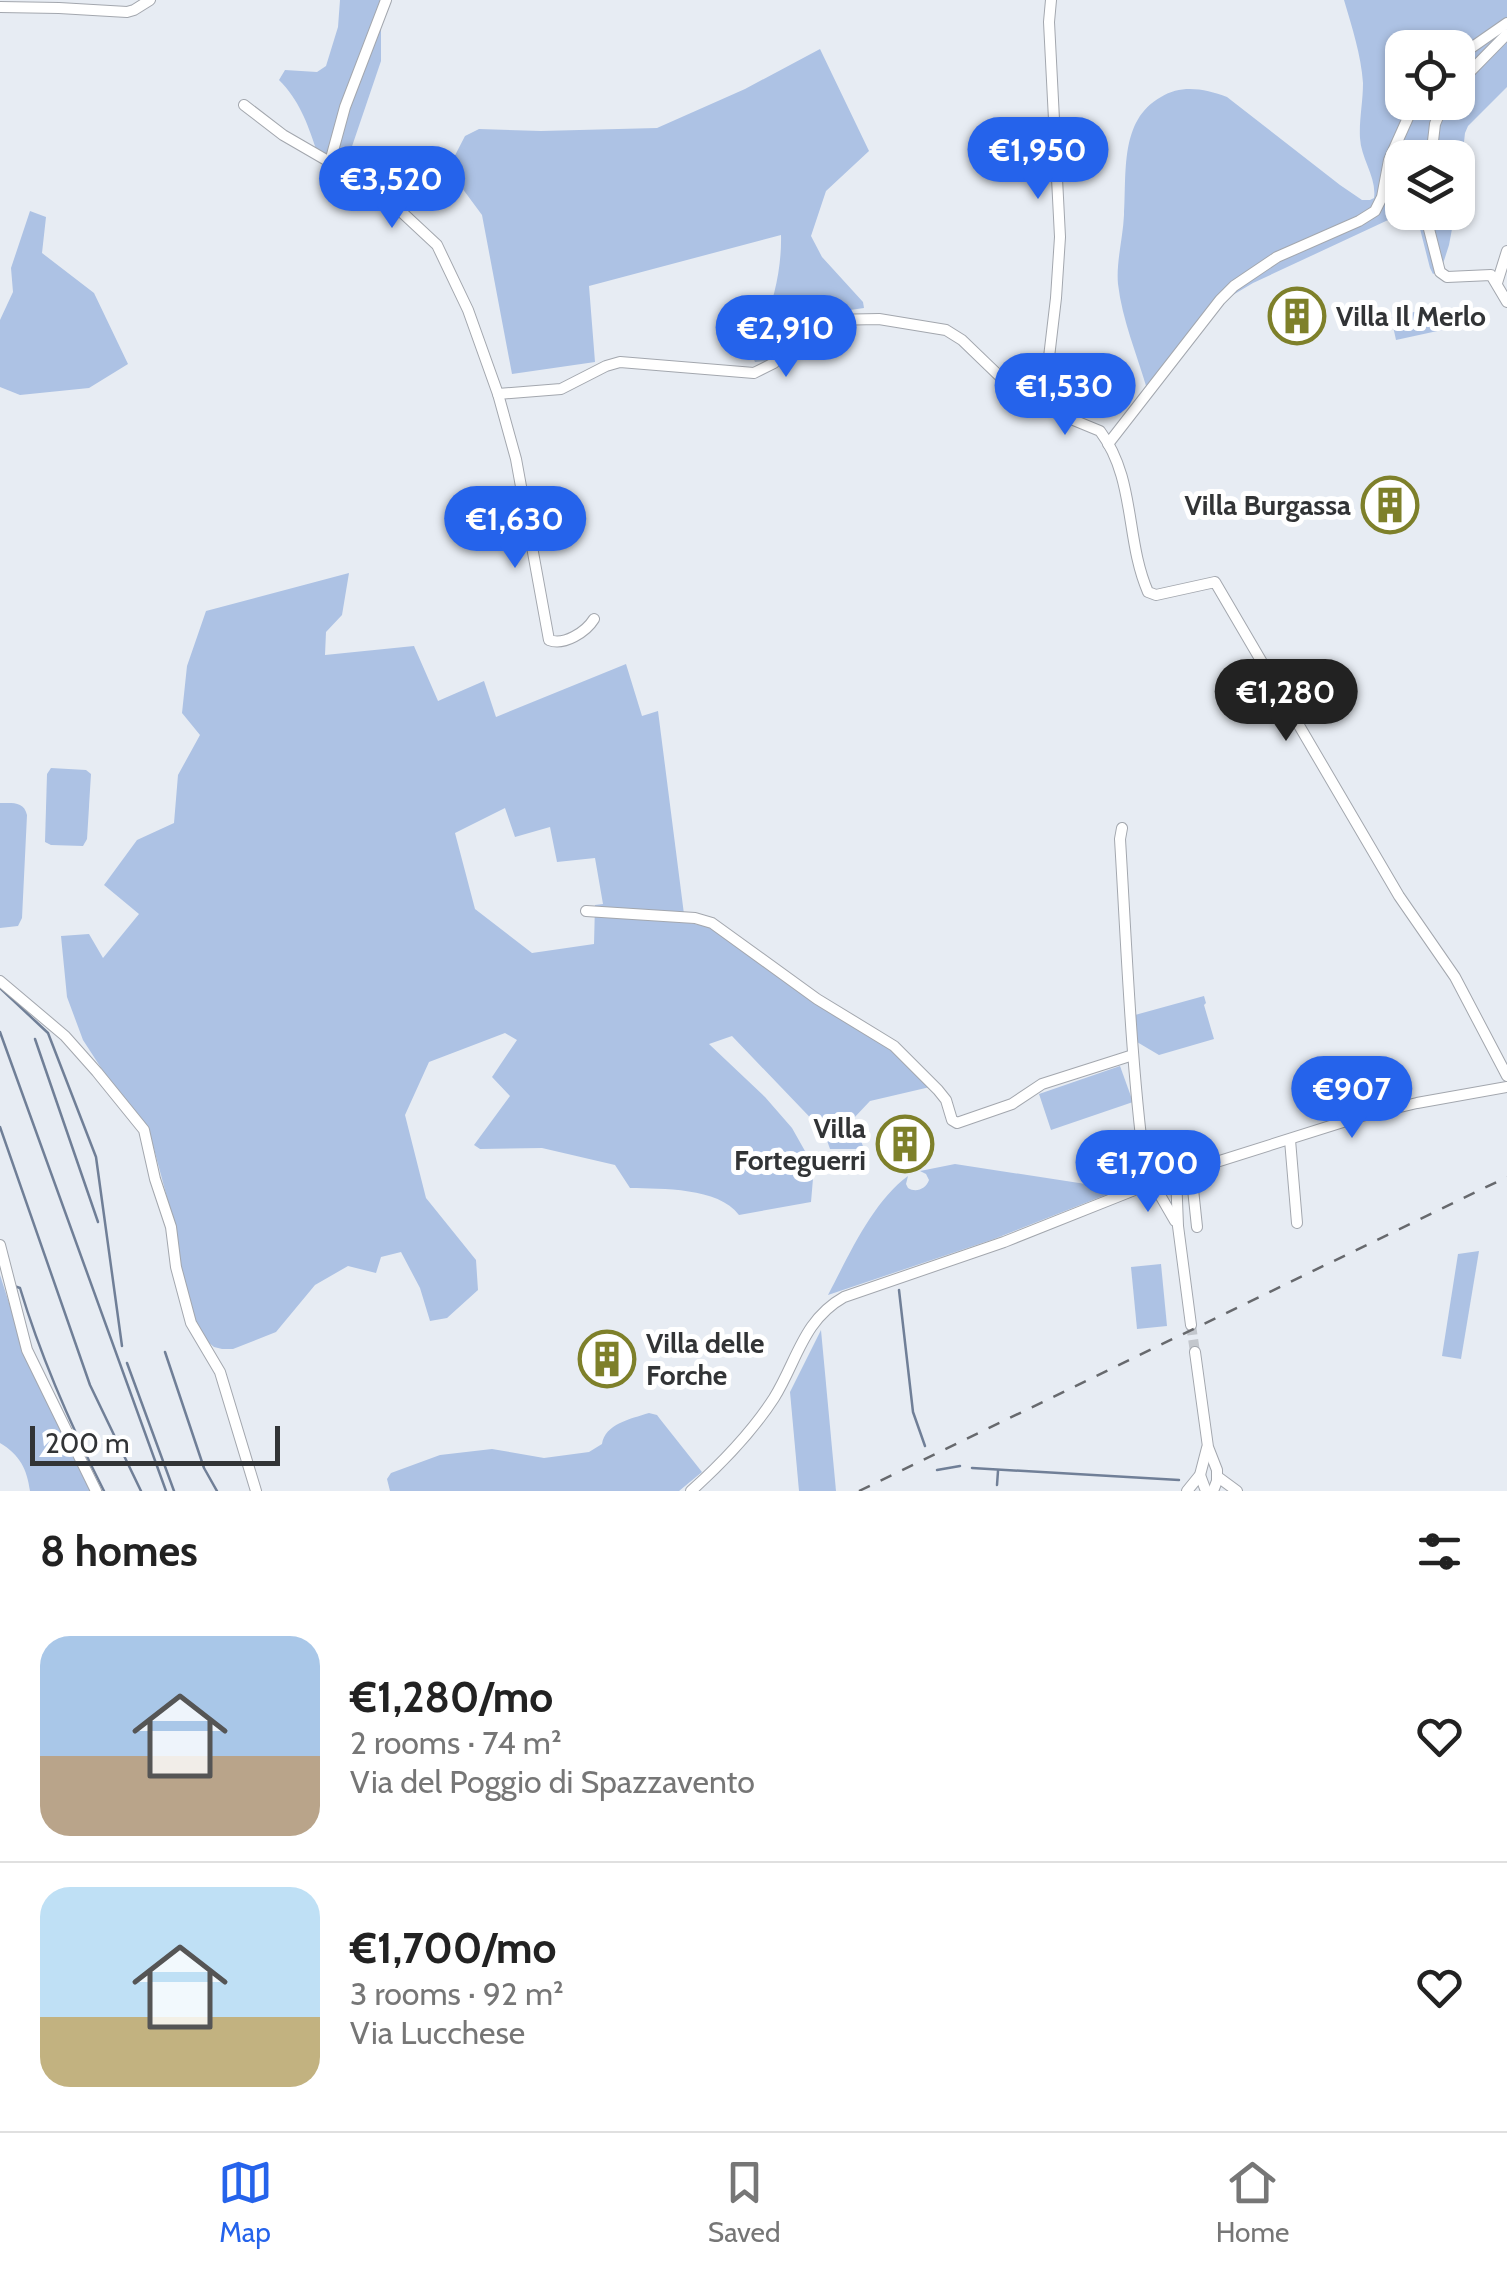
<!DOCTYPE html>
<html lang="en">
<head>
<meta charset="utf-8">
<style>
	:root { --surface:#fff; --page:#f2f2f2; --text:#222; --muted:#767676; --line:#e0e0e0; --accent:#2563eb }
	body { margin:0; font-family:Cabin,sans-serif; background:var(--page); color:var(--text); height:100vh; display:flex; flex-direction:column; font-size:38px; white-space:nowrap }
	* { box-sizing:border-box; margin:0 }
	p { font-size:32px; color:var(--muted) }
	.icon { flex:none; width:55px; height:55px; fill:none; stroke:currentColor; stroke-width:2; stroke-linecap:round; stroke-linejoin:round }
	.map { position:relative; height:1491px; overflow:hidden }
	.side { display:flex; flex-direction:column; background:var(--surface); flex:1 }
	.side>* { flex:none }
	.controls { position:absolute; left:1385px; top:30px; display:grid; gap:20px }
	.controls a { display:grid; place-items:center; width:90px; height:90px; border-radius:20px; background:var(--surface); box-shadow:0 2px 8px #0004; font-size:50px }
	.scale { position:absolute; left:30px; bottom:25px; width:250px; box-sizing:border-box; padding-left:10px; border:5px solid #323436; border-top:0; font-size:28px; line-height:35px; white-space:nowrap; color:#323436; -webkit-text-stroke:8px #fff; paint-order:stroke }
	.price { position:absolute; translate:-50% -85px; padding:0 22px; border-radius:35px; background:var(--accent); color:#fff; font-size:32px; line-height:65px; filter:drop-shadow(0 2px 5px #0008) }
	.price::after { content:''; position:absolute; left:50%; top:60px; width:30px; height:22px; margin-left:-15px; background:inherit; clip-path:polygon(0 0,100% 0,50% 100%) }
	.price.selected { background:#222; color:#fff }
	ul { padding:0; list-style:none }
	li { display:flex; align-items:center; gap:30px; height:250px; padding:0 40px }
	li+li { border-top:2px solid var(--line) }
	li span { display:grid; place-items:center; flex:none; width:280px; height:200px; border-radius:30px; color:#555 }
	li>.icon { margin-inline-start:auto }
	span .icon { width:120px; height:120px; fill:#fffc; stroke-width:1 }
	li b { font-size:42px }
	h2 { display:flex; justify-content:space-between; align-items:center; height:120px; padding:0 40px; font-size:42px }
	.dock { display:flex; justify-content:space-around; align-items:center; height:140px; border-top:2px solid var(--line); background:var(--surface); font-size:28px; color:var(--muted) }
	.dock a { display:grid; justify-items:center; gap:5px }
	.dock .selected { color:var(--accent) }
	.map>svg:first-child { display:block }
	.green { fill:#adc2e4; fill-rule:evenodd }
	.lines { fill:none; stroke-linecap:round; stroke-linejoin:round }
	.stream { stroke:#707f97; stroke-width:2.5 }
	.minor-tunnel { stroke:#c3c7cd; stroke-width:10; stroke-dasharray:10 5; stroke-linecap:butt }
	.minor-casing { stroke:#a3a7ae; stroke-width:12 }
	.minor { stroke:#fff; stroke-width:10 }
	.rail { stroke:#67696d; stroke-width:2.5; stroke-dasharray:12 12; stroke-linecap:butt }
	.labels { text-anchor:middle; stroke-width:10; stroke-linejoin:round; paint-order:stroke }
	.poi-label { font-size:28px; font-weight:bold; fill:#323436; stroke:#fff; text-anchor:start }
</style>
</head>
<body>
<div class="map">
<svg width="1507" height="1491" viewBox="0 0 1507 1491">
	<rect width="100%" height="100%" fill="#e7ecf3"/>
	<g class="green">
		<path d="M340 0H390L381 26V61L346 164 316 149C307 122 299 100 279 80L285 70 317 72 326 66 338 27Z"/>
		<path d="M1344 0H1507V87L1468 126 1465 133 1458 196V158H1402V212L1455 213 1449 245 1441 270 1433 274 1430 268 1418 221 1411 214H1401L1253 283 1211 308 1147 389C1137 355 1122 319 1118 284 1116 262 1123 238 1124 215 1127 174 1119 120 1161 97 1182 84 1205 89 1227 97L1340 185 1362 200H1370L1374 198C1377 178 1361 159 1360 138 1359 120 1363 102 1363 83 1361 55 1352 27 1344 0ZM1402 48H1458V102H1402Z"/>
		<path d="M820 49 869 151 826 191 811 236 822 257 863 302 864 308 816 315 767 361 755 362 751 353C770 317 782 275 781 235L589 286 595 362 512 374 482 215 448 169 465 136 479 129 541 131 657 128 745 89Z"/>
		<polygon points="30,211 46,217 42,253 94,293 128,364 89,388 20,395 0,387 0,320 13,292 11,268"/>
		<polygon points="1437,307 1442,330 1396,340 1391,317"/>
		<path d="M349 573 342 615 326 632 325 655 414 646 438 701 484 681 496 717 626 664 642 716 658 711 685 922 709 927 806 994 883 1043 930 1087 870 1101 853 1119 864 1149H830L824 1132 732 1036 709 1044 765 1097 792 1128 814 1167 811 1202 739 1215C718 1187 662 1189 630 1188L615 1165 542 1148 480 1149 474 1145 510 1096 492 1077 517 1040 505 1033 429 1062 405 1115 426 1198 476 1260 478 1290 447 1318 430 1321 420 1288 401 1252 381 1257 376 1273 348 1266 315 1285 276 1332 233 1349H222L214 1347 208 1342 194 1321 180 1266 176 1231 150 1134 105 1074 83 1040 67 997 61 936 89 934 103 958 139 914 104 885 137 840 174 823 178 775 200 735 182 713 187 666 206 611ZM505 808 515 837 550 827 557 862 595 858 603 904 595 905 594 944 532 953 475 909 455 833Z"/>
		<polygon points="51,768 86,770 91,774 87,839 83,846 51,845 45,842 47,774"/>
		<path d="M0 803C12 803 24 801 27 815L22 918 18 926 0 928Z"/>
		<polygon points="1204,996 1206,1003 1204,1005 1214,1039 1159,1055 1137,1042 1135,1015"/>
		<polygon points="1120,1066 1133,1102 1051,1130 1039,1094"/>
		<path d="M955 1164 1105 1187 1108 1194 994 1239 828 1295C848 1257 873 1201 908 1176L906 1184 908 1188C916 1193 926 1189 929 1180L926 1174 920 1171Z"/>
		<polygon points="1479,1251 1461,1359 1442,1356 1458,1254"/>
		<polygon points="1161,1264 1167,1326 1137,1329 1131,1267"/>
		<path d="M0 1275 30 1368 90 1491H30C27 1469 20 1455 0 1443Z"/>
		<polygon points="821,1330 836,1491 799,1491 790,1392"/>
		<path d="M649 1413 657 1415 660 1419 702 1472 679 1491H390L387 1479 391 1473 440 1455 492 1449 544 1458 589 1452 602 1444C605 1424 630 1419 649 1413Z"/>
	</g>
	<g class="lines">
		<g class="stream">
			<polyline points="0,988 48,1033 96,1157 122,1346"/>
			<polyline points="0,1032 166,1491"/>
			<polyline points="35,1039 98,1222"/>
			<polyline points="0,1127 90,1385 141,1491"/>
			<path d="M14 1286 20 1288C40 1354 73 1430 104 1491"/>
			<polyline points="899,1290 913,1412 925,1446"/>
			<polyline points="165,1352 204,1468 217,1491"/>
			<polyline points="127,1363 174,1491"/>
			<polyline points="972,1468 1179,1480"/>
			<polyline points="937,1470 960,1466"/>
			<polyline points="997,1485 998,1471"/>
		</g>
		<polyline class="minor-tunnel" points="1191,1325 1195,1352"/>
		<g class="minor-casing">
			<g id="minor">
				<polyline points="0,7 59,8 127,12 134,10 150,0"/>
				<polyline points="1458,57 1507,23"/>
				<polyline points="1458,84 1507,34"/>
				<path d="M244 105 283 135 378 190 437 245 468 310 498 394 516 459 549 640C564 646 586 632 594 619"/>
				<polyline points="1431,158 1435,124 1444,102"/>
				<polyline points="330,162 345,107 386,0"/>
				<polyline points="1428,212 1429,229 1440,272 1447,277 1491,275 1507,302"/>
				<polyline points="1497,283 1507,251"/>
				<path d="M498 394 561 389 606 366 620 362 754 373 774 363 801 331 811 323 827 320 879 319 946 330 962 340 1020 396 1032 403 1100 431C1136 479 1125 539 1148 592L1156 595 1215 582 1399 896 1455 977 1507 1076"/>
				<polyline points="1043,408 1056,298 1060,237 1049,22 1051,0"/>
				<polyline points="1108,444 1220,300 1234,286 1277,257 1359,221 1375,211 1382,197 1389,160 1415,102"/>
				<path d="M1122 828 1120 839C1127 954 1131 1070 1147 1185"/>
				<polyline points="586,911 695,918 712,923 817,999 894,1046 938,1090 946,1100 952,1120 957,1123 1012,1104 1042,1084 1133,1055"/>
				<polyline points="0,981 65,1036 97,1072 144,1130 155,1179 171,1227 176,1267 191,1323 220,1372 256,1491"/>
				<polyline points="1290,1140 1297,1223"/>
				<polyline points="1191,1170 1197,1227"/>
				<polyline points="1176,1175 1178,1226 1191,1325"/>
				<polyline points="1153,1183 1175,1221"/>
				<polyline points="0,1245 27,1350 96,1491"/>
				<polyline points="1195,1352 1208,1447 1217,1470 1217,1481 1213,1491"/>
				<polyline points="1200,1475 1206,1491"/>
				<polyline points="1218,1477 1237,1491"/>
				<path d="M691 1491C721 1464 752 1432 774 1398 797 1361 803 1320 844 1297L1004 1242 1137 1189 1191 1170 1362 1116 1417 1103 1507 1087"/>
				<polyline points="1187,1491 1200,1475 1207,1448"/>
			</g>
		</g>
		<use href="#minor" class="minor"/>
		<polyline class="rail" points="859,1491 1507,1177"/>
	</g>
	<defs>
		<g id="building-ring" transform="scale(2.875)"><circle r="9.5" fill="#fff" stroke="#7e802a" stroke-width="1.5"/><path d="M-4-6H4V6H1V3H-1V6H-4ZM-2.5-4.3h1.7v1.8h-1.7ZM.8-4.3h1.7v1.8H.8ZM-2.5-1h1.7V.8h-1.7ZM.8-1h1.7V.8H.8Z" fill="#7e802a"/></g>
	</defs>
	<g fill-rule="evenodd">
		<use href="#building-ring" x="1297" y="316"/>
		<use href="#building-ring" x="1390" y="505"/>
		<use href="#building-ring" x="905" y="1144"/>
		<use href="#building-ring" x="607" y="1359"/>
	</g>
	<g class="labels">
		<g class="poi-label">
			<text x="1336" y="326">Villa Il Merlo</text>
			<text x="1351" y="515" text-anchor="end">Villa Burgassa</text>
			<text x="866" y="1138" text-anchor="end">Villa<tspan x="866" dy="32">Forteguerri</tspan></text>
			<text x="646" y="1353">Villa delle<tspan x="646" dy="32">Forche</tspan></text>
		</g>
	</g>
</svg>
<div class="controls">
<a><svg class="icon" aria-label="locate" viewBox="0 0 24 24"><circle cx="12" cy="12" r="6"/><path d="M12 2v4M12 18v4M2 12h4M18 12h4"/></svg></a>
<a><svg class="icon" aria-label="layers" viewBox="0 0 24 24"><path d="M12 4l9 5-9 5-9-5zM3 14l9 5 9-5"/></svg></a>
</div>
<div class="scale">200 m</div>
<b class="price" style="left:1038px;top:202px">€1,950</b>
<b class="price" style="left:392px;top:231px">€3,520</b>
<b class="price" style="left:786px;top:380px">€2,910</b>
<b class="price" style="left:1065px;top:438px">€1,530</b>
<b class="price" style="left:515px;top:571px">€1,630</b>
<b class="price selected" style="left:1286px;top:744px">€1,280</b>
<b class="price" style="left:1352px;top:1141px">€907</b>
<b class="price" style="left:1148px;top:1215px">€1,700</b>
</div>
<section class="side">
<h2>8 homes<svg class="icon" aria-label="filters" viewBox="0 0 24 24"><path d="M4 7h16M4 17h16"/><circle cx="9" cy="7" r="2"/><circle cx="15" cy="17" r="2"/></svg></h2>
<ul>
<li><span style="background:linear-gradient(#a9c7e8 60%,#b9a48a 0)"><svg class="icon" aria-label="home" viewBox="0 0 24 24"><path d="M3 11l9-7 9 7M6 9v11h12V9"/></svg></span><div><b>€1,280/mo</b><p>2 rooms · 74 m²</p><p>Via del Poggio di Spazzavento</p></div><svg class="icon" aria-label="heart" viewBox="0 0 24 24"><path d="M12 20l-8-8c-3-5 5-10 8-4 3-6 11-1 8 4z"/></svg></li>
<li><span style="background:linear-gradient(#bfe0f5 65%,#c2b280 0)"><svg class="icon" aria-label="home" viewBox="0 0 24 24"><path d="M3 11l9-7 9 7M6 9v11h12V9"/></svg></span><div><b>€1,700/mo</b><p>3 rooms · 92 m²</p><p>Via Lucchese</p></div><svg class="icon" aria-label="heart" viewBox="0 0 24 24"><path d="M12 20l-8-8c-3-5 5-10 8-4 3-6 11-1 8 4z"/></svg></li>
</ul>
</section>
<nav class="dock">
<a class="selected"><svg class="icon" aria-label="map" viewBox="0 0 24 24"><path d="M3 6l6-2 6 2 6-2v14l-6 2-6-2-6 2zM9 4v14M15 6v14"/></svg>Map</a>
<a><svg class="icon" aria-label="saved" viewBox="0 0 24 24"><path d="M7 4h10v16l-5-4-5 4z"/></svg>Saved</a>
<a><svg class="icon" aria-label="home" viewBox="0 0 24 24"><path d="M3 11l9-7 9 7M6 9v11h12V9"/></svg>Home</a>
</nav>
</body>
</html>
